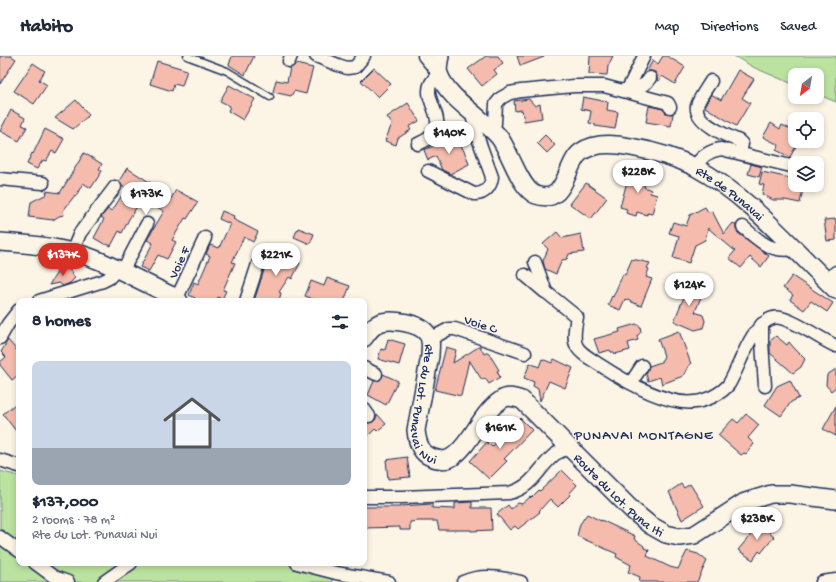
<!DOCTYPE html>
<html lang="en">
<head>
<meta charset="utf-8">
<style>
	:root { --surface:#fff; --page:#f2f2f3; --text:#1f2937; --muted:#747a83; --line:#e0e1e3; --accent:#d93025 }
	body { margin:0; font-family:"Gochi Hand",sans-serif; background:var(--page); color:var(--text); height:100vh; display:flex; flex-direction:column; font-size:15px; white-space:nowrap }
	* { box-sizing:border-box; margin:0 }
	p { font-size:13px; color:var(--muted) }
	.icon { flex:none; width:22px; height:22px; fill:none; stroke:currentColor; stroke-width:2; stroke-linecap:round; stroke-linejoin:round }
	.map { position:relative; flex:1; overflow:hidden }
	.details { position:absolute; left:16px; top:242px; width:351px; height:268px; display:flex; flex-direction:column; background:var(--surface); border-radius:8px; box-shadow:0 2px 6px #0003 }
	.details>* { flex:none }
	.needle { width:26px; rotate:211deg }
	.controls { position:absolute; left:788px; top:12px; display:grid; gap:8px }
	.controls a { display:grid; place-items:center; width:36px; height:36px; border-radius:8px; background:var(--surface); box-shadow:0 2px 6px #0003; font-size:20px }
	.price { position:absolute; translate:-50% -34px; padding:0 9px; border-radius:14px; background:#fff; color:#222; font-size:13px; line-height:26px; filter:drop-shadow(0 1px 2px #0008) }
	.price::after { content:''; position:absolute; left:50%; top:24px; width:12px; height:9px; margin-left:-6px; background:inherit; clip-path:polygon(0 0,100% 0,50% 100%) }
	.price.on { background:var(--accent); color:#fff }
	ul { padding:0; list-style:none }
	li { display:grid; align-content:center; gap:8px; height:212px; padding:0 16px }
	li+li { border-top:1px solid var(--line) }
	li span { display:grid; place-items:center; height:124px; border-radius:8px; color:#555 }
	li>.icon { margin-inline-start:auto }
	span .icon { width:72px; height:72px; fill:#fffc; stroke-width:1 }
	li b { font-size:17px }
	h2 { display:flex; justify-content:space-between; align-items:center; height:48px; padding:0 16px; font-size:17px }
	header { display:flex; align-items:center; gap:24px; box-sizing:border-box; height:56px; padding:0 20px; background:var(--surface); border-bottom:1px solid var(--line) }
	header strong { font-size:19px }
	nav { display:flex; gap:22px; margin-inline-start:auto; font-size:14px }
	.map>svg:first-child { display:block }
	.green { fill:#bbe39f; stroke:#6b897e }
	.building { fill:#f5bcad; stroke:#1b2f5e }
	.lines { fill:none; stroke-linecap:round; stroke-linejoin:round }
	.lane-casing { stroke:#1b2f5e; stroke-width:9 }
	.street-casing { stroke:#1b2f5e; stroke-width:15 }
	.secondary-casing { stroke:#1b2f5e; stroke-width:20 }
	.lane { stroke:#fcf5e5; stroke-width:6 }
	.street { stroke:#fcf5e5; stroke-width:12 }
	.secondary { stroke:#fcf5e5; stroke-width:17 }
	.labels { text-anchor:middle; stroke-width:3; stroke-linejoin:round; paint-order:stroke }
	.street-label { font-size:13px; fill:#1b2f5e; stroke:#fcf5e5 }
	.neighbourhood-label { font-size:14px; letter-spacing:1px; fill:#1b2f5e; stroke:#fcf5e5 }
</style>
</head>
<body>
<header>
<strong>Habito</strong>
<nav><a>Map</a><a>Directions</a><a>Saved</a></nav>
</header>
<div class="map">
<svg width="836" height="526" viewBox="0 0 836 526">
	<rect width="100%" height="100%" fill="#fcf5e5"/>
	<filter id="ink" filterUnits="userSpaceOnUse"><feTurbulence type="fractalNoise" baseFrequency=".025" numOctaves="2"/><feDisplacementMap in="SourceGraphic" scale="8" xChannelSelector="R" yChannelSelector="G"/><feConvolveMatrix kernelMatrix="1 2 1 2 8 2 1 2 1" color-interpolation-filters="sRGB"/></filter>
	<g filter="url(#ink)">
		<g class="green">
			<polygon points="734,0 836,0 836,46 817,38 817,19 795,19 795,29 755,12"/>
			<polygon points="0,415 19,420 19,507 340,507 332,526 0,526"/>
		</g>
		<g class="building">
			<polygon points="0,0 11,0 16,3 0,28"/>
			<polygon points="232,0 254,0 245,19 229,9"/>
			<polygon points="486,0 498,0 503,7 494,14 497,18 482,30 468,13"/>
			<polygon points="517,0 544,0 544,1 523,9 520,9"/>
			<polygon points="590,0 613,0 608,10 607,19 589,18"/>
			<polygon points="663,0 667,0 685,11 675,28 662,20 659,25 657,24 657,19 655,16 651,15 647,15 653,4 658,8"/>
			<polygon points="157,5 187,14 182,30 174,28 172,35 150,28"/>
			<polygon points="33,7 45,15 39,24 47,29 34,48 14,35"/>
			<polygon points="296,8 313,12 306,38 294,35 291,40 273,36 276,24 287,26 290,12"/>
			<polygon points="374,12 391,28 378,41 361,25"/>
			<polygon points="738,14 754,23 742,42 750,47 736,70 705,51 711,38 721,44"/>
			<polygon points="229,29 255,43 243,64 228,55 230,50 220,45"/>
			<polygon points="583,41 608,46 607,54 618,56 615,73 595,70 595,68 589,67 591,55 581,53"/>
			<polygon points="529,43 535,50 540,48 542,62 524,65 522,54 515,55 514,45"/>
			<polygon points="76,44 89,59 73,73 55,62"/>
			<polygon points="408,47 419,65 409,71 411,74 398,82 396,89 385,85 392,68 387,61"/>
			<polygon points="649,50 663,53 666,57 673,58 671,70 646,66"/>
			<polygon points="11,54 25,62 22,69 27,71 19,85 0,75"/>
			<polygon points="771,67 780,73 782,69 795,75 795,85 799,85 790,101 776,94 779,89 763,81"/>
			<polygon points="45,73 64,83 56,97 52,95 46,105 43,104 37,113 27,108 32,97 33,98"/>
			<polygon points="545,79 555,89 547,97 537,87"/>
			<polygon points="456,80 466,99 469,108 450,118 442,114 436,100 428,104 424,94"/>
			<polygon points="84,97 102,108 99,113 102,115 91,132 83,127 76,140 75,139 63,155 64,159 59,160 53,164 29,161 31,146 47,138 46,135 60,137"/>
			<polygon points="751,108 762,111 759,121 748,118"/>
			<polygon points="635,109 648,113 644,131 651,134 650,137 657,139 652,158 647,157 647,159 637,156 636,160 626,157 627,153 620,151 627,126 630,127"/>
			<polygon points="127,112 151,127 147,133 169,146 176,134 198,146 187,163 185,162 172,184 176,186 167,203 158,199 149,215 140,211 153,187 147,184 164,155 142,143 129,163 122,177 119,175 111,190 107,188 106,189 94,182 104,163 101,161 108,153 112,155 126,133 122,130 119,125"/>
			<polygon points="762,116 795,123 795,129 804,129 800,147 785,144 773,144 762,138 764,129 759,128"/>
			<polygon points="586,127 607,142 591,163 570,148"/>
			<polygon points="705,151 708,156 712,155 724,178 733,167 736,169 736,173 738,177 769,200 761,211 750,201 741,212 729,202 735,195 708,172 705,184 695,189 689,207 673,202 679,180 669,177 673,166 686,170 690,159"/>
			<polygon points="222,155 234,160 233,163 258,176 253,186 244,181 232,206 235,207 223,234 226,235 222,243 218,241 216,245 194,245 195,242 189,239 194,226 198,228 210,200 206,198 210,189 219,192 230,168 219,163"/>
			<polygon points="836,163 836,184 827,185 824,164"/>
			<polygon points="298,172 314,178 310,188 294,181"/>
			<polygon points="557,176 562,182 581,178 584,196 569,198 567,203 562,204 556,218 545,213 543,205 548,193 543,188"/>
			<polygon points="274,193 300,207 292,223 289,221 279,236 281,237 279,245 254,245 265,211 272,199"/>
			<polygon points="632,203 650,207 647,212 649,213 646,221 652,223 641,250 625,243 620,254 608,249 612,240 613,241 623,218 625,219"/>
			<polygon points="66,212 70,214 75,222 70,227 63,230 59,227 49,229 58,215 61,213"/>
			<polygon points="792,220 833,247 827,256 811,245 804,254 790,244 793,239 783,232"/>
			<polygon points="327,222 350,230 344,245 318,245 305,240 311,225 324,230"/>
			<polygon points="677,225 703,236 695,256 703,259 705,265 703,272 695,274 674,265 684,241 673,236"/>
			<polygon points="636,268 640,270 641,276 637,280 638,284 628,287 630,294 615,298 614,296 611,296 610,294 599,297 594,283 620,276 619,273"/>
			<polygon points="679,275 691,308 689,309 683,320 662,328 660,321 648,325 646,318 649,310 661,306 664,300 658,283"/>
			<polygon points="776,280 787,289 789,286 795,293 805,303 801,311 793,317 770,297 770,285"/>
			<polygon points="388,283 405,288 399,309 378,303 381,293 385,294"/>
			<polygon points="8,284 19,297 19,318 12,324 0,309 0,306 6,301 1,296"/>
			<polygon points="480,290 484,298 488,296 499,314 497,315 500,321 489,328 485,322 482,324 469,304 461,340 435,334 446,291 456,294 453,307"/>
			<polygon points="542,303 552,307 554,303 573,312 565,332 549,325 540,345 538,333 533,330 534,326 524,322 530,307 539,311"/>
			<polygon points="836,313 836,331 831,335 826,329 827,319"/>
			<polygon points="383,318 398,325 386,349 368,339 374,325 380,324"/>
			<polygon points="790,324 799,342 791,346 781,360 765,349 777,330"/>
			<polygon points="19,348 19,379 3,358 14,349 16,351"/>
			<polygon points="836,350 836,380 823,373"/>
			<polygon points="746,358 759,369 748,382 754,388 746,398 744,397 741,399 718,379 733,363 738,367"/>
			<polygon points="378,359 386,368 377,375 375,373 364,384 364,365 369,367 373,366 376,363 376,360"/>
			<polygon points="520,362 532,374 504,403 507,405 489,423 470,405 487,386 492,391"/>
			<polygon points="407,401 410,421 388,423 386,404"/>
			<polygon points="562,414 577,429 569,438 570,439 558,451 550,443 539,455 540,456 518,473 515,470 510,474 497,458 508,449 511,453 518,447 522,448 530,441 531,442 539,434 540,435"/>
			<polygon points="681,428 684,432 690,428 704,450 682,464 669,436"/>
			<polygon points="472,446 472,452 491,452 492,474 471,475 471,474 439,474 437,465 418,465 410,466 410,474 400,474 400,471 364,472 364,451 401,451 401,450 432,448 432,452 455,453 455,447"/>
			<polygon points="587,458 601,465 601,464 635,480 634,483 644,490 644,492 649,494 647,500 670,511 678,513 687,495 698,498 707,505 697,526 639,526 640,521 628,516 631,509 616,501 617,498 577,480 580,468"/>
			<polygon points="763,464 773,472 769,477 774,481 761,497 759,495 753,504 738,494"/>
		</g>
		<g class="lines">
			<g class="lane-casing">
				<polyline id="lane" points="187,0 227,15 270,41"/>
			</g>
			<g class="street-casing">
				<g id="street">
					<polyline points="316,0 338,9 347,12 355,11 364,0"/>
					<polyline points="289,5 291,0"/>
					<path d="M711 25C707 32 699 42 697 50 694 66 727 80 739 85L742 88 740 97"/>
					<polyline points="628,33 644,0"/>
					<path d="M624 34C635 32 644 32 650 22"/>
					<polyline points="493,76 495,67 496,48 501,42 510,37 521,35 574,30 604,30 668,47 670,51"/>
					<path d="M418 88C459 71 420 46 431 27 433 24 436 20 439 18L424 0"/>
					<path d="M695 111C701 100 709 95 721 93L795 111"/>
					<path d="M428 115 474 138C485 139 491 130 492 121L475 74 472 57"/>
					<polyline points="0,123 43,127"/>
					<path d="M743 171C760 185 770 197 794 193"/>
					<polyline points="72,196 80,177 115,131"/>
					<path d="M535 206 546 236 577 261C571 292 575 293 600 309 623 324 667 350 695 346 700 346 707 343 712 341 718 338 725 334 729 328 740 310 751 268 773 262 787 258 821 284 836 290"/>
					<polyline points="122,216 147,168"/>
					<polyline points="525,219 545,236"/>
					<polyline points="826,224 836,216"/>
					<polyline points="177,242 205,182"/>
					<polyline points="39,245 103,225 109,222 117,213"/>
					<polyline points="246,245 258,208 266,195"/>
					<polyline points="762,268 762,286 765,330"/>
					<polyline points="0,282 8,268 19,254"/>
					<polyline points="430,283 449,273 455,273 525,297"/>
					<polyline points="364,312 376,318"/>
					<polyline points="633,328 634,322 642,310"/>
					<polyline points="364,353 369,360"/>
					<polyline points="0,404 19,410"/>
					<path d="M364 441H401L509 437C533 431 537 414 554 399 558 396 564 394 568 392"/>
					<polyline points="0,481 19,495"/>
					<polyline points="35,507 54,521 68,526"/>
					<polyline points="297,507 336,517 389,526"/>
					<polyline points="104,526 131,507"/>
					<path d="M463 526C481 518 501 521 521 526"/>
					<polyline points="822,526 836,524"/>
				</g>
			</g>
			<g class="secondary-casing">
				<g id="secondary">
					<path id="s1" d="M440 0C439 6 437 12 439 18 447 42 483 62 499 81 510 95 520 133 536 139 567 150 565 107 581 96 595 86 616 88 631 91 653 95 675 101 695 111 749 140 792 192 836 234"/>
					<path d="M0 186C33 188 69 192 100 205 125 216 150 230 175 241L179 245"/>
					<path id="s2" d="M364 282C368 276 373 270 379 267 391 262 421 267 428 279 432 285 430 293 430 300L416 374C417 385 420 397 431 401 437 404 447 405 452 401 471 389 480 358 501 344 508 339 515 342 522 344L633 455 650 469 666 478 679 481 694 479 745 446 771 438H790L836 444"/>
				</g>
			</g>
			<use href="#lane" class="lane"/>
			<use href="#street" class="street"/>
			<use href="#secondary" class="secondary"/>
		</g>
	</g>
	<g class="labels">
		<g class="street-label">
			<text dy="5" stroke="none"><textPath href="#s1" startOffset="408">Rte de Punavai</textPath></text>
			<text transform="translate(178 206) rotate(-65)" y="5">Voie F</text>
			<text transform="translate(481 267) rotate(18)" y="5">Voie C</text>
			<text dy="5" stroke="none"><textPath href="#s2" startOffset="147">Rte du Lot. Punavai Nui</textPath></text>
			<text dy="5" stroke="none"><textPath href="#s2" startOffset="459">Route du Lot. Puna Iti</textPath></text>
		</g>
		<g class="neighbourhood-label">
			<text x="644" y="383">PUNAVAI MONTAGNE</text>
		</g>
	</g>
</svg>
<div class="controls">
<a><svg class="needle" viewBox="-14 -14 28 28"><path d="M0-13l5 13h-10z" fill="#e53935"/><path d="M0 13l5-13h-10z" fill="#747a83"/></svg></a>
<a><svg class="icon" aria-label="locate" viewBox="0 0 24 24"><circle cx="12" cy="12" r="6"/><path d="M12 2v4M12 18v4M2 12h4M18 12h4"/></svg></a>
<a><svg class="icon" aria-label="layers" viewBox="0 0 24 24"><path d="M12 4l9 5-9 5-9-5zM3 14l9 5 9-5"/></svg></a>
</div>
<b class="price" style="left:449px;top:99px">$140K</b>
<b class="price" style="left:638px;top:138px">$228K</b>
<b class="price" style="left:146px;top:160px">$173K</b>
<b class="price on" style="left:63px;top:221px">$137K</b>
<b class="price" style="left:276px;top:221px">$221K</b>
<b class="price" style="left:689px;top:251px">$124K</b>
<b class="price" style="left:500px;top:394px">$161K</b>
<b class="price" style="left:757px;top:485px">$238K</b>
<section class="details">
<h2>8 homes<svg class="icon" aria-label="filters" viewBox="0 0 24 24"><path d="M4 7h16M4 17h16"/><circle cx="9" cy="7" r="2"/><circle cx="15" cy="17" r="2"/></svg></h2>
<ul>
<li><span style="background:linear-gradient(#c9d6e8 70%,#9aa5b1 0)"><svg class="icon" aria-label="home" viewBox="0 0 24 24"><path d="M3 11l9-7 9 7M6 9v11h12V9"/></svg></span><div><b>$137,000</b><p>2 rooms · 78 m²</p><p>Rte du Lot. Punavai Nui</p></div></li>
</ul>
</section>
</div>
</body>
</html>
